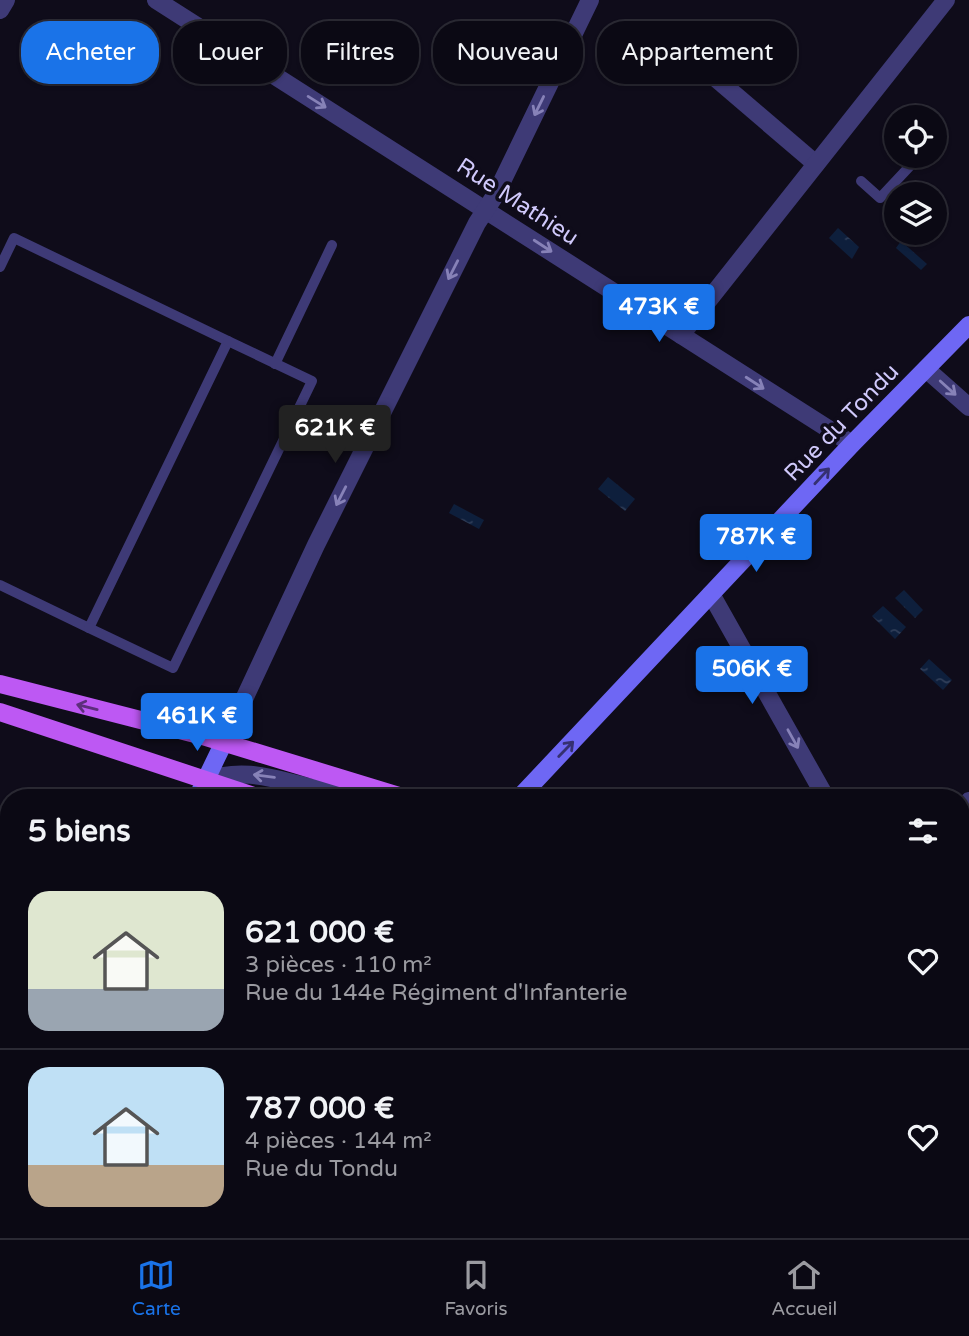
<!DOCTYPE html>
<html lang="fr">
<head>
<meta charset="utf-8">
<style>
	:root { --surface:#0b0914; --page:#14121d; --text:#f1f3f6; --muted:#9a9aa0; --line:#2b2a34; --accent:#1a73e8 }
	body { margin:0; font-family:"Varela Round",sans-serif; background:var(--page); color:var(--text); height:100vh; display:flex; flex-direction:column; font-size:26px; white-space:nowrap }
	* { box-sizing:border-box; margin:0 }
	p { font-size:23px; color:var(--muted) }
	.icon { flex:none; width:38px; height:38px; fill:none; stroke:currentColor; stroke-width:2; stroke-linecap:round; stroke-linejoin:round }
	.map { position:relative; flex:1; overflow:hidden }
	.side { position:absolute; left:0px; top:789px; width:970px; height:450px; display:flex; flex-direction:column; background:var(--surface); border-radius:28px 28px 0 0; box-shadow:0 2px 5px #0004,0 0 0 2px var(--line) }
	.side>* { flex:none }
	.hud { position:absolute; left:21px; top:21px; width:928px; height:63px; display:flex; gap:14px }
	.buttons { position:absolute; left:884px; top:105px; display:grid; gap:14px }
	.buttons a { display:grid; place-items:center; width:63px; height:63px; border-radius:50%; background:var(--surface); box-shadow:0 2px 5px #0004,0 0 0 2px var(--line); font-size:35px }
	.price { position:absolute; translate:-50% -60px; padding:0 16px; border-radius:7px; background:var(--accent); color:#fff; font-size:23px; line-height:46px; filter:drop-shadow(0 2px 4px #0008) }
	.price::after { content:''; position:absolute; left:50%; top:42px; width:21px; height:16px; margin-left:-10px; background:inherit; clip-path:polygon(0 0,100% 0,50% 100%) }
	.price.selected { background:#222; color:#fff }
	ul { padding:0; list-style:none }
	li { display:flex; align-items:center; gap:21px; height:175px; padding:0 28px }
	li+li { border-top:2px solid var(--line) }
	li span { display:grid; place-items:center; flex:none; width:196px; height:140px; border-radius:21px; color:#555 }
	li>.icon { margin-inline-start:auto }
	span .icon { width:84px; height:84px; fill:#fffc; stroke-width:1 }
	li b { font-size:30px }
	h2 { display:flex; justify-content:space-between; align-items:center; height:84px; padding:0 28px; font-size:30px }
	.pill { padding:0 24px; border-radius:28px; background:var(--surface); box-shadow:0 2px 5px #0004,0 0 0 2px var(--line); font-size:24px; line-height:63px }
	.pill.selected { background:var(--accent); color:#fff }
	.tabs { display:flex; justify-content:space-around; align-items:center; height:98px; border-top:2px solid var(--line); background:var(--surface); font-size:19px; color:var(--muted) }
	.tabs a { display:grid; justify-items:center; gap:4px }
	.tabs .selected { color:var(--accent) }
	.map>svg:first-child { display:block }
	.park { fill:url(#park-dots) }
	.water { fill:url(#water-ripples) }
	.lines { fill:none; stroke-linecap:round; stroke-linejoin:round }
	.lane { stroke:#3e3a76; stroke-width:10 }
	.street { stroke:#3e3a76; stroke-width:18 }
	.secondary { stroke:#6e67f4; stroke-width:18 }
	.primary { stroke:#bd58f3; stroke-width:18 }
	.oneway { stroke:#8782b8 }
	.oneway2 { stroke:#353071 }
	.oneway3 { stroke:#5d2e7c }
	.labels { text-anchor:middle; stroke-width:7; stroke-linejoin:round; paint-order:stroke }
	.street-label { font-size:23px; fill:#d0c9fb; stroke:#0f0c1a }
</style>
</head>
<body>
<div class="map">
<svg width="969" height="1238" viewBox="0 0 969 1238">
	<defs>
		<pattern id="park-dots" width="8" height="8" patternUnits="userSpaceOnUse" patternTransform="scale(1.75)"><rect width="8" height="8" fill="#102424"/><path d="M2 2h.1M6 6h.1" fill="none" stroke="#324245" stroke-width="1.8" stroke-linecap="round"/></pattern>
		<pattern id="water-ripples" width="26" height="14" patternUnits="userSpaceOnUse" patternTransform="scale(1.75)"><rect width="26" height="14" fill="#0e1f3c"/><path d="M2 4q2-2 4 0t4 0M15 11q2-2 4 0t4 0" fill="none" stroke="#303e59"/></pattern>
	</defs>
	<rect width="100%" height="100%" fill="#0f0c1a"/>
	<polygon class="park" points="969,1094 969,1229 961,1238 768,1238 776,1230 961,1230 961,1101"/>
	<g class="water">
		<polygon points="838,228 859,247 852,259 829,238"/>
		<polygon points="901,241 927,264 921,270 896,248"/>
		<polygon points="608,477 635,499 625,511 598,489"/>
		<polygon points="454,504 484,520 479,529 449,513"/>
		<polygon points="904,590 923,610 915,618 895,598"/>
		<polygon points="883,606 906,627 895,639 872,616"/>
		<polygon points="929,659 952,680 943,690 920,669"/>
	</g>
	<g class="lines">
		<g class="lane">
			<polyline points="861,181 880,198 910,166"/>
			<polyline points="0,267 14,238 228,341 89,628 0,585"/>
			<polyline points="275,364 332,245"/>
			<polyline points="89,628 173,668 312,381 228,341"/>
		</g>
		<g class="street">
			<polyline points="156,0 852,444"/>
			<polyline points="0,10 6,0"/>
			<polyline points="671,40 816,164"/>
			<polyline points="681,335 946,0"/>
			<polyline points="926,369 969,407"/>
			<polyline points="711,594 826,798"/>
			<polyline points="224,742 316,545 477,223 496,194 590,0"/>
			<path d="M205 781C244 766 277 780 314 788 334 792 356 791 376 792"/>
			<polyline points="961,811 969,801"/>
			<polyline points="0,1061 9,1066"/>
			<polyline points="0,1200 9,1210"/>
			<polyline points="26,1230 33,1238"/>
			<polyline points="245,1230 255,1238"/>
			<polyline points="580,1230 587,1238"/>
			<polyline points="663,1230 670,1238"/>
			<polyline points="487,1238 495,1230"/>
		</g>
		<g class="secondary">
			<polyline points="197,798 224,742"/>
			<polyline points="519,798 852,444 969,325"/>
			<polyline points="0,1160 9,1154"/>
		</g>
		<g class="primary">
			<polyline points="0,684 199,735 406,798"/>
			<polyline points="0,712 260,798"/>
			<polyline points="961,977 969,980"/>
			<polyline points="961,1001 969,1003"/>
		</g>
	</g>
	<defs><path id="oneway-shaft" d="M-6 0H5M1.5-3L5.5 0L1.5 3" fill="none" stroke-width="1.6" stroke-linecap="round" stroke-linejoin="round" transform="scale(1.75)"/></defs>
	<g class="oneway">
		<use href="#oneway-shaft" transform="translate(317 102) rotate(32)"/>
		<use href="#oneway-shaft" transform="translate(539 106) rotate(116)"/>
		<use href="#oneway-shaft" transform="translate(543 246) rotate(33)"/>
		<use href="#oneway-shaft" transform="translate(453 270) rotate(117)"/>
		<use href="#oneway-shaft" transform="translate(755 383) rotate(33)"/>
		<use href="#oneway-shaft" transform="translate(948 388) rotate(42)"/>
		<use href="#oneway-shaft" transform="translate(341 496) rotate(117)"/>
		<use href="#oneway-shaft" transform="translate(793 739) rotate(61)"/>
		<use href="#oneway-shaft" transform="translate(264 776) rotate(-173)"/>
	</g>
	<g class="oneway2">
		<use href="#oneway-shaft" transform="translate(822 476) rotate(-47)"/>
		<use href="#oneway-shaft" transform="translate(566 749) rotate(-46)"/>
	</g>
	<use class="oneway3" href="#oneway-shaft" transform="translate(87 707) rotate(-166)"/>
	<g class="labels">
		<g class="street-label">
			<text transform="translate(518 201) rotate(33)" y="8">Rue Mathieu</text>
			<text transform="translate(841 422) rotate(-46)" y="8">Rue du Tondu</text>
		</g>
	</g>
</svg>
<div class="buttons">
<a><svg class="icon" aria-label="locate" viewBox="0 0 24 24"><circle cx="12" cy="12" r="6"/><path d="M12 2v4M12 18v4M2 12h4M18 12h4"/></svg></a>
<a><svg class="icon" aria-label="layers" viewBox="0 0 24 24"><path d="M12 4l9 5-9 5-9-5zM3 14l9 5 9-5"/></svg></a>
</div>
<b class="price" style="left:659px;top:344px">473K €</b>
<b class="price selected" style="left:335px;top:465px">621K €</b>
<b class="price" style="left:756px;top:574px">787K €</b>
<b class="price" style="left:752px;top:706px">506K €</b>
<b class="price" style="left:197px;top:753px">461K €</b>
<div class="hud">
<a class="pill selected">Acheter</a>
<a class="pill">Louer</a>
<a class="pill">Filtres</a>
<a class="pill">Nouveau</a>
<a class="pill">Appartement</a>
</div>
<section class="side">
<h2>5 biens<svg class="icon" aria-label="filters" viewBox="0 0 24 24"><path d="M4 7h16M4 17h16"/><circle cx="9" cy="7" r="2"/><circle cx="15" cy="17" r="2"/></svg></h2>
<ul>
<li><span style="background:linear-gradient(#dfe7d0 70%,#9aa5b1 0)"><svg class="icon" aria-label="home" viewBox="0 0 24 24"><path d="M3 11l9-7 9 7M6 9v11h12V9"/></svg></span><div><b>621 000 €</b><p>3 pièces · 110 m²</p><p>Rue du 144e Régiment d'Infanterie</p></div><svg class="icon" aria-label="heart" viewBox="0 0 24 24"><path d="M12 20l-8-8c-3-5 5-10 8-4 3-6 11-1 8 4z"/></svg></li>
<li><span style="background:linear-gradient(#bfe0f5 70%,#b9a48a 0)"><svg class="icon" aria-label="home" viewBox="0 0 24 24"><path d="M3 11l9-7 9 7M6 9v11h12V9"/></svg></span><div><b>787 000 €</b><p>4 pièces · 144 m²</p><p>Rue du Tondu</p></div><svg class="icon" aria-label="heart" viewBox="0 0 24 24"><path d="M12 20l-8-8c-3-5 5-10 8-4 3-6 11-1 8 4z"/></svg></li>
</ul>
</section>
</div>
<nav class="tabs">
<a class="selected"><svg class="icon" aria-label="map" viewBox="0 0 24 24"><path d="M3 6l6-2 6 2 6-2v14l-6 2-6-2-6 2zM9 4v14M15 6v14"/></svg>Carte</a>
<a><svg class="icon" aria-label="saved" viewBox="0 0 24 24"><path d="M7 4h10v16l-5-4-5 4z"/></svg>Favoris</a>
<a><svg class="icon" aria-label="home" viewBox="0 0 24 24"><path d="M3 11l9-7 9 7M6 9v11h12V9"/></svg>Accueil</a>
</nav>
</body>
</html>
